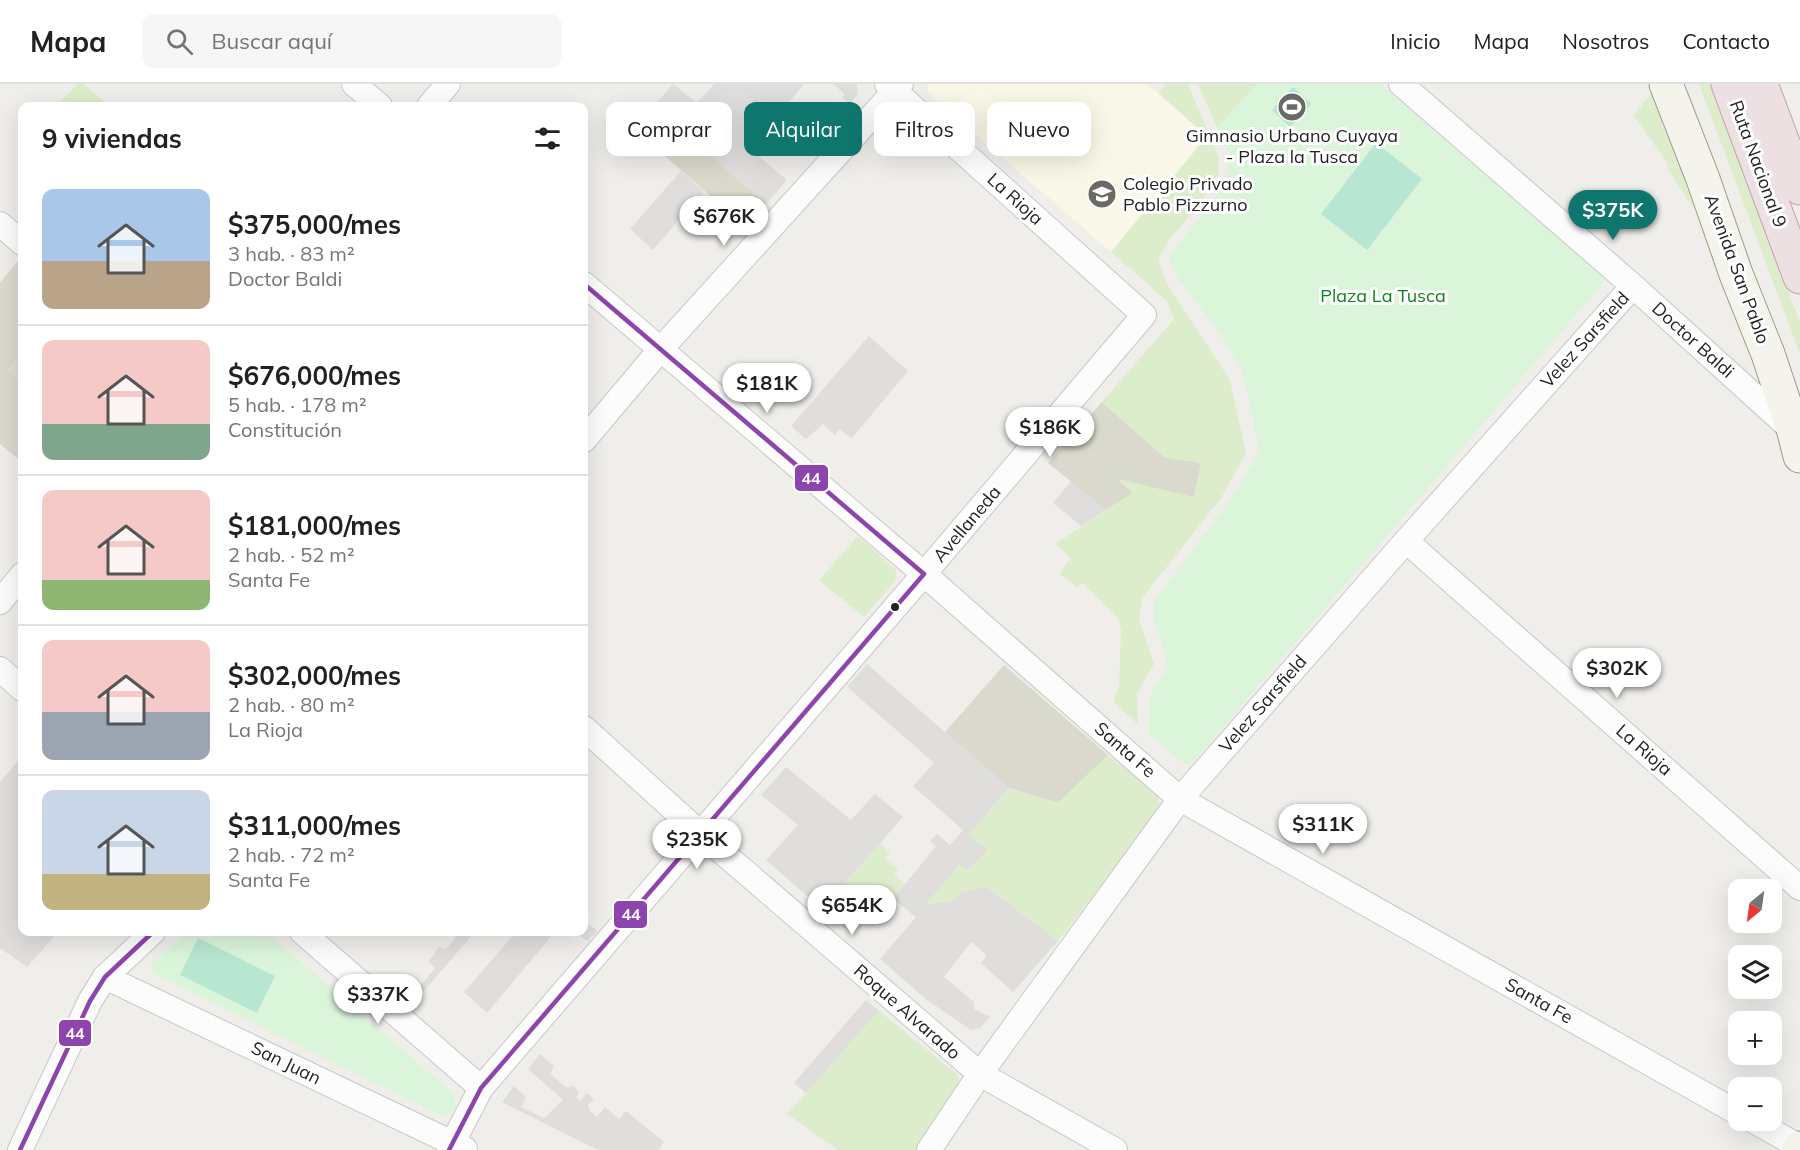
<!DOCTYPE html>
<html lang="es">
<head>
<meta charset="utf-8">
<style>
	:root { --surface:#fff; --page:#f6f6f6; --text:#202124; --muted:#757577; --line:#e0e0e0; --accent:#0f766e }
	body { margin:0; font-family:Mulish,sans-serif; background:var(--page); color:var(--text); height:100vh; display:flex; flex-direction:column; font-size:22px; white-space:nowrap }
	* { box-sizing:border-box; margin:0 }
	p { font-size:20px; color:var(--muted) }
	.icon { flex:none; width:33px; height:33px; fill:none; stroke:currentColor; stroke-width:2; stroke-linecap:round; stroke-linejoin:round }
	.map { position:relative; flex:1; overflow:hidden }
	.sheet { position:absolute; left:18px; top:18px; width:570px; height:834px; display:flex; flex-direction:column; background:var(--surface); border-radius:12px; box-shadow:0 6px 24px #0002 }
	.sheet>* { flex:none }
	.banner { position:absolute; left:606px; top:18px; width:570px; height:54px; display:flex; gap:12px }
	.needle { width:39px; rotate:209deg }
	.tools { position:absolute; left:1728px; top:795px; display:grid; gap:12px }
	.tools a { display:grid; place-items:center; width:54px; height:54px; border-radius:12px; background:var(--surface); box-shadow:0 6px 24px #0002; font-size:30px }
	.price { position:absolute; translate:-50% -51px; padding:0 14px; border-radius:21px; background:#fff; color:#222; font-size:20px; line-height:39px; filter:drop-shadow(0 2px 3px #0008) }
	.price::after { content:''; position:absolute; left:50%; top:36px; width:18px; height:14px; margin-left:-9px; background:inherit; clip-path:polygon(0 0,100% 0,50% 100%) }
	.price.on { background:var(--accent); color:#fff }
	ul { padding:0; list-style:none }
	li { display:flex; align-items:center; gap:18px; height:150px; padding:0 24px }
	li+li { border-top:2px solid var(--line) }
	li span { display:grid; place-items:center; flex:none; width:168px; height:120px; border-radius:12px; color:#555 }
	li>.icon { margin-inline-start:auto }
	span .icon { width:72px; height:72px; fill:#fffc; stroke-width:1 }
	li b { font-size:26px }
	h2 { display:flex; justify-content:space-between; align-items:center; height:72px; padding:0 24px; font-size:26px }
	.chip { padding:0 21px; border-radius:12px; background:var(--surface); box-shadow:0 6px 24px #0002; font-size:21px; line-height:54px }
	.chip.on { background:var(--accent); color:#fff }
	header { display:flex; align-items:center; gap:36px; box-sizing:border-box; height:84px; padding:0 30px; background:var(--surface); border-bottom:2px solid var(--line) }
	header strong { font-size:28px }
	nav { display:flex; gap:33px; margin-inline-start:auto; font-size:21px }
	.search { width:420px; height:54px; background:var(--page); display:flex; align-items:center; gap:15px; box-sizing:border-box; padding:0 21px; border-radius:12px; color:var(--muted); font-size:22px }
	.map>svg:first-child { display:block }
	.residential { fill:#dfdedc }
	.education { fill:#f8f7e8 }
	.construction { fill:#d9d9cd }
	.grass { fill:#ddeccb }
	.park { fill:#daf5da }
	.pitch { fill:#b7e6d2 }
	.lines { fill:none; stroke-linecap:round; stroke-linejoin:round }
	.street-casing { stroke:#c9c8c7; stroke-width:26 }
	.secondary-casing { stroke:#999a82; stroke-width:35 }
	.highway-casing { stroke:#c5a2ac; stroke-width:35 }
	.street { stroke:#fdfcfc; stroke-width:24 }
	.secondary { stroke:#f4f4ed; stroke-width:33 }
	.highway { stroke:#ece0e2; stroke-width:33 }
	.bus-1-casing { stroke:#fff; stroke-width:9 }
	.bus-1 { stroke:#8e44ad; stroke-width:4.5 }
	.bus-dot { fill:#222; stroke:#fff; stroke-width:2 }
	.labels { text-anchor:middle; stroke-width:6; stroke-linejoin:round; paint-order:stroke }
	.poi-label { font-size:18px; fill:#222; stroke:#fff }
	.street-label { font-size:18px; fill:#222; stroke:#fff }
	.park-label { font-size:18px; fill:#0c8416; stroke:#fff }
	.line-badge { stroke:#fff; stroke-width:2 }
	.badge-label { font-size:16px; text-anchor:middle; font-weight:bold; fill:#fff }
</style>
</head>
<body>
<header>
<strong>Mapa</strong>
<div class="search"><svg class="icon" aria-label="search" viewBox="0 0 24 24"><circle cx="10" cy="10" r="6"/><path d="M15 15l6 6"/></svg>Buscar aquí</div>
<nav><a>Inicio</a><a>Mapa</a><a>Nosotros</a><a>Contacto</a></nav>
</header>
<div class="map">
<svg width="1800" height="1066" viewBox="0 0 1800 1066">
	<rect width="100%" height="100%" fill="#f0eeeb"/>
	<g class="residential">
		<polygon points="673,0 697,19 714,0 804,0 784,24 822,57 816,63 795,45 789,51 767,32 755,45 743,59 787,96 766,120 654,22"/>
		<polygon points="833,0 857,0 858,10 850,20 842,14 845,10"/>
		<polygon points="681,87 704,107 653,166 630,145"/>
		<polygon points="869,252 908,287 852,354 839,345 835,351 823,340 806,355 791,342"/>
		<polygon points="22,270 22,299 8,286"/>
		<polygon points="1071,397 1106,426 1081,442 1053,419"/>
		<polygon points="867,580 1009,704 969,751 989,766 967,787 959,781 927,820 954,817 960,808 987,803 1058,857 1013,908 981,879 987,871 971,858 944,893 974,918 974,925 990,933 980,944 971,946 927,916 880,875 916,833 893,815 936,762 930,757 937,750 950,761 963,746 913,702 934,679 847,603"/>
		<polygon points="18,677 22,681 22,745 21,747 22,748 22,848 58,848 27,883 0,864 0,698"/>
		<polygon points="786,683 851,736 875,710 903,733 822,825 766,776 798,741 761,711"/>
		<polygon points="584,836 597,847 587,857 574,848 584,848"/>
		<polygon points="450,848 475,848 417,915 407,906 411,901 418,905 435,884 429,877 439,863 446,865 456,853"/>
		<polygon points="516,848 555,848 487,929 464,908"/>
		<polygon points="866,916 879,927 806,1009 794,999"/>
		<polygon points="540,970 554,982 550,990 566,1003 571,1003 572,1001 579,1008 576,1014 580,1017 587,1009 594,1015 588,1021 589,1026 597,1033 605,1023 619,1035 626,1027 664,1058 658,1066 598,1066 502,1018 514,1002 526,1013 521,1023 544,1034 563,1016 528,985"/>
	</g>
	<polygon class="education" points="928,0 1147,0 1208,52 1111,168 928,9"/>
	<g class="construction">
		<polygon points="654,22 766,120 746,143 634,45"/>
		<polygon points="17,178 22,183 22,270 8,286 22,299 22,378 0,360 0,199"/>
		<polygon points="1102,318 1164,373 1201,379 1194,414 1118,395 1133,409 1106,426 1048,379"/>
		<polygon points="1004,581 1108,671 1058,719 1009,704 945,648"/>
	</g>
	<g class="grass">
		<polygon points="77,0 84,0 109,22 57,22"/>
		<polygon points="1166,0 1188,0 1219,74 1218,91 1200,119 1170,155 1159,173 1159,178 1167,200 1230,296 1246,369 1221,414 1143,513 1139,535 1154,580 1137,609 1138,640 1113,618 1119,603 1121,546 1118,534 1082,499 1077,503 1059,490 1071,474 1055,460 1133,409 1117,395 1194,413 1201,379 1164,373 1102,318 1174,235 1167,217 1111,168 1207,52 1158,9"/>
		<polygon points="1198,0 1257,0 1217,44"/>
		<polygon points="1699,0 1711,0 1800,238 1800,270"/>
		<polygon points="1654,7 1663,43 1678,75 1694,125 1667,84 1669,81 1633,31"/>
		<polygon points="858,452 896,486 896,496 864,533 819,496"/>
		<polygon points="1108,671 1159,712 1158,728 1058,857 987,803 960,808 954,817 926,820 960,781 968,787 988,766 968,751 1009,704 1058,719"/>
		<polygon points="880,759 890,769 885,775 898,786 894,790 905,800 891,817 886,813 854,852 822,825"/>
		<polygon points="879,927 957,990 962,1004 920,1066 838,1066 787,1030"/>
	</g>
	<g class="park">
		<polygon points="1257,0 1380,0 1603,192 1605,197 1192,679 1184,680 1149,649 1149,613 1167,584 1168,580 1153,533 1155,516 1228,419 1260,368 1243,288 1217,245 1178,194 1169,175 1178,160 1208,124 1227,95 1228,70 1217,44"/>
		<polygon points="187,848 266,848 454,1010 456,1022 453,1028 443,1032 153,889 151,880"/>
	</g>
	<g class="pitch">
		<polygon points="1293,3 1311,20 1290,43 1272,26"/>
		<polygon points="1376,59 1422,95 1367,166 1321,130"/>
		<polygon points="198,854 275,892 257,929 180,891"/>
	</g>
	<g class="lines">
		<g class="street-casing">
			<g id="street">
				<polyline points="354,0 380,22"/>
				<polyline points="1401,0 1633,202 1792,346"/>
				<polyline points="429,22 448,0"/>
				<polyline points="0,140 22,159"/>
				<polyline points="584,200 924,490 1180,715 1738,1029"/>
				<polyline points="584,356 660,266 901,0"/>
				<polyline points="1406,457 1800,804"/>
				<polyline points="0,518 22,491"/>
				<polyline points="0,585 22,605"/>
				<polyline points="584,644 701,750 980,990 1115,1066"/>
				<polyline points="302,848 481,1004"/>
				<polyline points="105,893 465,1065"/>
				<polyline points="1752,1036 1800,1063"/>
				<polyline points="20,1066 90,917 105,893 153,848"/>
				<polyline points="449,1066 481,1004 924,490 1144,231 887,0"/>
				<polyline points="929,1066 980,990 1180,715 1406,457 1633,202"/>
			</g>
		</g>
		<g class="secondary-casing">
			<g id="secondary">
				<polyline points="1666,0 1703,95 1736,190 1768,270 1794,348 1800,372"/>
				<polyline points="1798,1066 1800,1064"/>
			</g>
		</g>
		<g class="highway-casing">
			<g id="highway">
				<polyline points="1728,0 1800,193"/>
				<polyline points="1761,0 1800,104"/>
			</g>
		</g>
		<use href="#street" class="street"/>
		<use href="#secondary" class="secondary"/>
		<use href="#highway" class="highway"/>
		<g class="bus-1-casing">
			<g id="bus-1">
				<polyline points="20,1066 90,917 105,893 153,848"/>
				<polyline points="449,1066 481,1004 924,490 584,200"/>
			</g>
		</g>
		<use href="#bus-1" class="bus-1"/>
	</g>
	<defs>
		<g id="stadium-disc" transform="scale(1.5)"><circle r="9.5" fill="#6a6968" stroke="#fff"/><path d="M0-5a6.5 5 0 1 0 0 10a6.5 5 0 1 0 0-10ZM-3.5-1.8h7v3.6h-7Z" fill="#fff"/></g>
		<g id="school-disc" transform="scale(1.5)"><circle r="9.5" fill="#6a6968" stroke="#fff"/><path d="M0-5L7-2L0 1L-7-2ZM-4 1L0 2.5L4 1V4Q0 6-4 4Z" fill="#fff"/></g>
	</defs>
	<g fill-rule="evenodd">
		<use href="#stadium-disc" x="1292" y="23"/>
		<use href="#school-disc" x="1102" y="110"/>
	</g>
	<circle class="bus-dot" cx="895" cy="523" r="5"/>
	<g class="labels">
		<g class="poi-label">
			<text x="1292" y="58">Gimnasio Urbano Cuyaya<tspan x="1292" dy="21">- Plaza la Tusca</tspan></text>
			<text x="1123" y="106" text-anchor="start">Colegio Privado<tspan x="1123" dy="21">Pablo Pizzurno</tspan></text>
		</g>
		<g class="street-label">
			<text transform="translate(1758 80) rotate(70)" y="6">Ruta Nacional 9</text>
			<text transform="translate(1015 115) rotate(42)" y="6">La Rioja</text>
			<text transform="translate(1737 185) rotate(70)" y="6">Avenida San Pablo</text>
			<text transform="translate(1585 256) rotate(-48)" y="6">Velez Sarsfield</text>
			<text transform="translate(1693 256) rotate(42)" y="6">Doctor Baldi</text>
			<text transform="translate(967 440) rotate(-50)" y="6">Avellaneda</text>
			<text transform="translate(1263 620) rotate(-49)" y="6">Velez Sarsfield</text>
			<text transform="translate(1125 666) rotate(41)" y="6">Santa Fe</text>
			<text transform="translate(1644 666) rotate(41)" y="6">La Rioja</text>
			<text transform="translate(1539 917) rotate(29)" y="6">Santa Fe</text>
			<text transform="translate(907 928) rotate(41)" y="6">Roque Alvarado</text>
			<text transform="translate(286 979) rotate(26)" y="6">San Juan</text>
		</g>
		<g class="park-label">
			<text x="1383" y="218">Plaza La Tusca</text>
		</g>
	</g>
	<g class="line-badge">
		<rect x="794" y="380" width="35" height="28" rx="6" fill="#8e44ad"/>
		<rect x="613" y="816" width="35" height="29" rx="6" fill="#8e44ad"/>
		<rect x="58" y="935" width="34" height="28" rx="6" fill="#8e44ad"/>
	</g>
	<g class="badge-label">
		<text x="811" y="400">44</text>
		<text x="631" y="836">44</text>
		<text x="75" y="955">44</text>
	</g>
</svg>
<div class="tools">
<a><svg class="needle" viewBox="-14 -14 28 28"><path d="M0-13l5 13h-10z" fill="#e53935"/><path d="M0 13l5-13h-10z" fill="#757577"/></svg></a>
<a><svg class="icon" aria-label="layers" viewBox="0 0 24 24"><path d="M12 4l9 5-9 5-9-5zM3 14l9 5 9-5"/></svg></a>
<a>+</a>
<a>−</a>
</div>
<b class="price on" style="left:1613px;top:157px">$375K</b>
<b class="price" style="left:724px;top:163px">$676K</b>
<b class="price" style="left:767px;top:330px">$181K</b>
<b class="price" style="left:1050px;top:374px">$186K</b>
<b class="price" style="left:1617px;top:615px">$302K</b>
<b class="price" style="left:1323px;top:771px">$311K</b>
<b class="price" style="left:697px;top:786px">$235K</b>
<b class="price" style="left:852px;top:852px">$654K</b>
<b class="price" style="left:378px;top:941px">$337K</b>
<div class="banner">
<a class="chip">Comprar</a>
<a class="chip on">Alquilar</a>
<a class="chip">Filtros</a>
<a class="chip">Nuevo</a>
</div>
<section class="sheet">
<h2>9 viviendas<svg class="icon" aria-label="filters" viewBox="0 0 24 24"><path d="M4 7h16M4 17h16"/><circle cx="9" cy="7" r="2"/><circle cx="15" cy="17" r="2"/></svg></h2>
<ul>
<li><span style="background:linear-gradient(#a9c7e8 60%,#b9a48a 0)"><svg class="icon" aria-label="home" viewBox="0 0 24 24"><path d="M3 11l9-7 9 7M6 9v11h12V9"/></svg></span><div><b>$375,000/mes</b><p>3 hab. · 83 m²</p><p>Doctor Baldi</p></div></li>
<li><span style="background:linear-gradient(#f6c9c9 70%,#7fa58c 0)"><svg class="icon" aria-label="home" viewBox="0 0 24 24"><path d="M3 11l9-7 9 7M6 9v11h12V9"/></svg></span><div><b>$676,000/mes</b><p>5 hab. · 178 m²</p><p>Constitución</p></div></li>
<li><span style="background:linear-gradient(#f6c9c9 75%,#8fb573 0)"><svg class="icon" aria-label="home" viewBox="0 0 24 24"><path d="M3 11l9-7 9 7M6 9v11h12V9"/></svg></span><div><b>$181,000/mes</b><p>2 hab. · 52 m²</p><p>Santa Fe</p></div></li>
<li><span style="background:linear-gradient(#f6c9c9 60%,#9aa5b1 0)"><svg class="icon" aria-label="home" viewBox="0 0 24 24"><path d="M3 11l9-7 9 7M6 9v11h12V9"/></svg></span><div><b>$302,000/mes</b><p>2 hab. · 80 m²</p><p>La Rioja</p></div></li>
<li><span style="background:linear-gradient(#c9d6e8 70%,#c2b280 0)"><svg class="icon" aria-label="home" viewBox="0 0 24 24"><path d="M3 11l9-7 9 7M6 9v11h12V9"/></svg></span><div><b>$311,000/mes</b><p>2 hab. · 72 m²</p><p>Santa Fe</p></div></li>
</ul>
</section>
</div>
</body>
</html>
